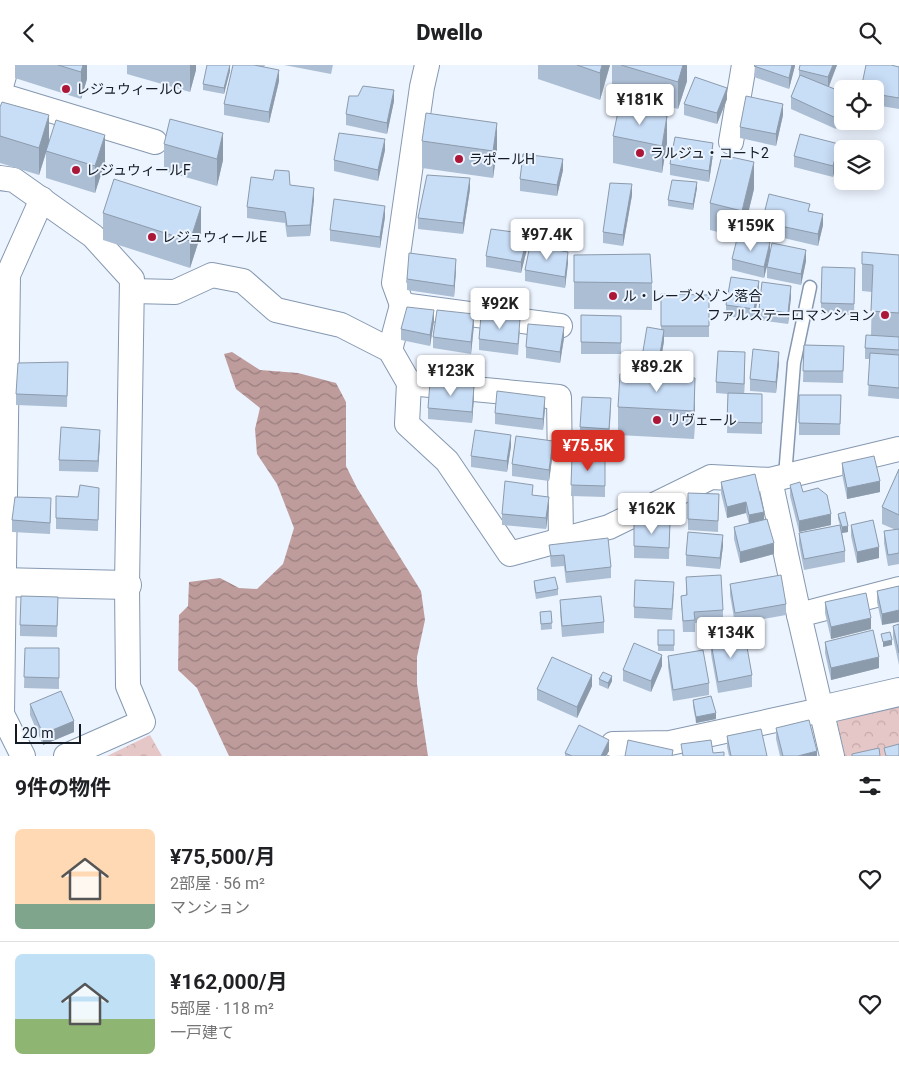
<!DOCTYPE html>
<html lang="ja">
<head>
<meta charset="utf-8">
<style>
	:root { --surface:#fff; --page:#f6f6f6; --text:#202124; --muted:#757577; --line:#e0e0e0; --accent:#d93025 }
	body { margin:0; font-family:Roboto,"Noto Sans JP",sans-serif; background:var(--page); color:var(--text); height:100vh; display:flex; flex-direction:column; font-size:19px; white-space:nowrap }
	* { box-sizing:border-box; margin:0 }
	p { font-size:16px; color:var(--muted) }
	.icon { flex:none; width:28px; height:28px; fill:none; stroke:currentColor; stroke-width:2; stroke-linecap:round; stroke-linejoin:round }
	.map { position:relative; height:691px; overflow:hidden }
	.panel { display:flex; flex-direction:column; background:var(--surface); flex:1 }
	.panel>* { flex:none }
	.fabs { position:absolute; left:834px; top:15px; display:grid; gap:10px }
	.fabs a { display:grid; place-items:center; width:50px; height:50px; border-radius:8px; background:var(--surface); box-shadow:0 2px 12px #0003; font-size:25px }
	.scale { position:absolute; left:15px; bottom:12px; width:66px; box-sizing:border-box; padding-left:5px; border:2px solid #141b24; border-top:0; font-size:14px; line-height:18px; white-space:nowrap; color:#141b24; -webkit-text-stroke:4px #ecf4ff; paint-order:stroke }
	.price { position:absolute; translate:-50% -42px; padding:0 11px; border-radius:5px; background:#fff; color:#222; font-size:16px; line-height:32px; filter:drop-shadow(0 1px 2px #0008) }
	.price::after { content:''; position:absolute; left:50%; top:30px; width:15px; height:11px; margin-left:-8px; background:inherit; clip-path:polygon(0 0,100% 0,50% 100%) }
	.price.current { background:var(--accent); color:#fff }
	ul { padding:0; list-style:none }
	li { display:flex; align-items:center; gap:15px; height:125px; padding:0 15px }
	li+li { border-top:1px solid var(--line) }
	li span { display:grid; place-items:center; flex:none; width:140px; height:100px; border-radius:8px; color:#555 }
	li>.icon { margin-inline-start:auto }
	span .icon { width:60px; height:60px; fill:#fffc; stroke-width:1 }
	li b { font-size:21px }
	h2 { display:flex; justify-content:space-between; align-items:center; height:60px; padding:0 15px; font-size:21px }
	header { display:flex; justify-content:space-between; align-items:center; height:65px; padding:0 15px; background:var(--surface); font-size:22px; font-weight:800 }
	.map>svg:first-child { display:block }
	.forest { fill:url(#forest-crowns) }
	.water { fill:url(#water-waves) }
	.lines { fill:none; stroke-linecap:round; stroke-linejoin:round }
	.lane-casing { stroke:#8598b0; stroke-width:15 }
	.street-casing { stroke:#8598b0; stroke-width:26 }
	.secondary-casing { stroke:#8598b0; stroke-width:30 }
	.lane { stroke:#fff; stroke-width:12 }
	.street { stroke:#fff; stroke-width:24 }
	.secondary { stroke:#fff; stroke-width:28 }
	.wall { fill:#acbed4 }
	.shaded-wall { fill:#8c9bac }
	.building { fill:#c8ddf6; stroke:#8c9bac }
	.poi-dot { fill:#ac1637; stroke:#ecf4ff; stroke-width:2 }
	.labels { text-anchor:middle; stroke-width:4; stroke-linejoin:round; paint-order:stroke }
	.poi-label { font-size:14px; fill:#141b24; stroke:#ecf4ff; text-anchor:start }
</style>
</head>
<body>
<header><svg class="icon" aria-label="back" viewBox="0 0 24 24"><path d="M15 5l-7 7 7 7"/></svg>Dwello<svg class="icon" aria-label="search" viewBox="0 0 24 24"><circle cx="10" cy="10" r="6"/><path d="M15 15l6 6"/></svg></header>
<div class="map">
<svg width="899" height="691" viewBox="0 0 899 691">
	<defs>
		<pattern id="forest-crowns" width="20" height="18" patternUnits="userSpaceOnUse" patternTransform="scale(1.25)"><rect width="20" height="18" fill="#e6c7c7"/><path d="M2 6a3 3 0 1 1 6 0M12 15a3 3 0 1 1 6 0" fill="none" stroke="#c4aaab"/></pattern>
		<pattern id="water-waves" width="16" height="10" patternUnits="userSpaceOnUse" patternTransform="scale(1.25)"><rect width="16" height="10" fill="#bf9c9c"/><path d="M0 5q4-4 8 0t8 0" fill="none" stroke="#9a7e7f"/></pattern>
	</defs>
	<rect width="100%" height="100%" fill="#ecf4ff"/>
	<g class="forest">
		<polygon points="899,642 899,688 885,691 845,691 837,656"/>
		<polygon points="150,670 162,691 107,691"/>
	</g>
	<polygon class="water" points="232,287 260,305 298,308 336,318 346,337 346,401 357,423 421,526 425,555 417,592 417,619 428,691 229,691 197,623 178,605 179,550 188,541 189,517 220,513 239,523 257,524 283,499 294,463 277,419 257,389 255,364 260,343 236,324 224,289"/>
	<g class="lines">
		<g class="lane-casing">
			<polyline id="lane" points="785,411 794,298 810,222"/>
		</g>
		<g class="street-casing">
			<g id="street">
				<polyline points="427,0 422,22 394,218 402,240 560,261"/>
				<polyline points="0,25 7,0"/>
				<polyline points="0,30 155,77"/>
				<polyline points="731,77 744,0"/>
				<polyline points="0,113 14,115 93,171 132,214 127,520 128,621 143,657 66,691"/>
				<polyline points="132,226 175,227 212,210 243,216 276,245 341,260 390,285 409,318 407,359 447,396 510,489 609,462 711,412 770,415 799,550"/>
				<polyline points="390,285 402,240"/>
				<polyline points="409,318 559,332 561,475"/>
				<polyline points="770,415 899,384"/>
				<polyline points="613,679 670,678 821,645"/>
				<polyline points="23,691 2,649 8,210 42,134"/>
				<polyline points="832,691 799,550 899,524"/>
			</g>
		</g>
		<g class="secondary-casing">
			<g id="secondary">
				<polyline points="0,517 127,520"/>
				<polyline points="821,645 899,627"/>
			</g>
		</g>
		<use href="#lane" class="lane"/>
		<use href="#street" class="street"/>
		<use href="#secondary" class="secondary"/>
	</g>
	<g class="wall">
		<polygon points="15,0 87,0 87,14 81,34 15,13"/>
		<polygon points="127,0 196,0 196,5 190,27 127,9"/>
		<polygon points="233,0 265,0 264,2 279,16 269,58 224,50 224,39"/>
		<polygon points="284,0 333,0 331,9"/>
		<polygon points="538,0 610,0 600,35 538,14"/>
		<polygon points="612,0 687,0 687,16 678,44 612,24"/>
		<polygon points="755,0 795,0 789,24 754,12"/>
		<polygon points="837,0 829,22 842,27 836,64 791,44 791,32 799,12 799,5"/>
		<polygon points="899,2 899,44 875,40 875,24"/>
		<polygon points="230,6 224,29 203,25 203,19"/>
		<polygon points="727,34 717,59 684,50 684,39"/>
		<polygon points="394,36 387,69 346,60 346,49"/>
		<polygon points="0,42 49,78 39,110 0,98"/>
		<polygon points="783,50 776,81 740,73 740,62"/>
		<polygon points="613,71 667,78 662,108 613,98"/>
		<polygon points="422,76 497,85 493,113 422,103"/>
		<polygon points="164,79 223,95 217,121 164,106"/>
		<polygon points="385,85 378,116 334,106 334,95"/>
		<polygon points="46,86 105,97 95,128 46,113"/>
		<polygon points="713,89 709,117 670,110 670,99"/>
		<polygon points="839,90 833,112 794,102 794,91"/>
		<polygon points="563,105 557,131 520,126 520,114"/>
		<polygon points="697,123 693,145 668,141 668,135"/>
		<polygon points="470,124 463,169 418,164 418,153"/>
		<polygon points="754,124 742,173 710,165 710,138"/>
		<polygon points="632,130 623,181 603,178 603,167"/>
		<polygon points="314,134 310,171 287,172 285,158 247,153 247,142"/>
		<polygon points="810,146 823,160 818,181 762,168 762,157"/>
		<polygon points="103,148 201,169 190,203 103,175"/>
		<polygon points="385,152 380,183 330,176 330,165"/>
		<polygon points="528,180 521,208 486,202 486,191"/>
		<polygon points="770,187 806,196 801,220 767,213 767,202 769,193 764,213 732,205 732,194"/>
		<polygon points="574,190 652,218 652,245 574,244"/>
		<polygon points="899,190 899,334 868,331 870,294 865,294 865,283 871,270 872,227 862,226 862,199"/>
		<polygon points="568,198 565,223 525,216 525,205"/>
		<polygon points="855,203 854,250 821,249 821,238"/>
		<polygon points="456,205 454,232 407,225 407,214"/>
		<polygon points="759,227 754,255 726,251 726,240"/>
		<polygon points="661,229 709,230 709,272 664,272 664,276 658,311 695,340 694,374 618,370 618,342 651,310 641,309 641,298 661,265"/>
		<polygon points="791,232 788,259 759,255 759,244"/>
		<polygon points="581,250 621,251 621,289 581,289"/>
		<polygon points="434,256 430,281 401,275 401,264"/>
		<polygon points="474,260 471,289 433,283 433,272"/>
		<polygon points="520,265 518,290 479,285 479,274"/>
		<polygon points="564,273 560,298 526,293 526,282"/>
		<polygon points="804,280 844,281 843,318 803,317"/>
		<polygon points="68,297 67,342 16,340 16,329"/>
		<polygon points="745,298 744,329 762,329 762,369 727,368 728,329 716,328 716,317"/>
		<polygon points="779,298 776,328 750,326 750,314"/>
		<polygon points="799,330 841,330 840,370 799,370"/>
		<polygon points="474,332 472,358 428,354 428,343"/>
		<polygon points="545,343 543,365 495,359 495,348"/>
		<polygon points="611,344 609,375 580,373 580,362"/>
		<polygon points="100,376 98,407 59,406 59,395"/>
		<polygon points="511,381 507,407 471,402 471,391"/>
		<polygon points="553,387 549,416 512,411 512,399"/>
		<polygon points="572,392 605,393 605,432 571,431"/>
		<polygon points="842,398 880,427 847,434 842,409"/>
		<polygon points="899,404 899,499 888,501 884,478 884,466 896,465 882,459 882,442"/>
		<polygon points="755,409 764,455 774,489 740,498 734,474 734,462 749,459 746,448 727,453 721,428 721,417"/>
		<polygon points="790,420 803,427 831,460 799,467 790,431"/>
		<polygon points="99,423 98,466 56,464 56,431 78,432"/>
		<polygon points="688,428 719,429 718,467 688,465"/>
		<polygon points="533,430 549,443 546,464 502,460 502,449"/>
		<polygon points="51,444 50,469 12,467 12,455"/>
		<polygon points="838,449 848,467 842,468 845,486 845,497 804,505 799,479 799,468 840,460 838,454"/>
		<polygon points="634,457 670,458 669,494 634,493"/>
		<polygon points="851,460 879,493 857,498 851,471"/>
		<polygon points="549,480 611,502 611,513 566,518 564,501 551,502"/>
		<polygon points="723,481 720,504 686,501 686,490"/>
		<polygon points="686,512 723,545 723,556 695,558 695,567 683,567 681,531 686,530"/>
		<polygon points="534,516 558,524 558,530 536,534 534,522"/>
		<polygon points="730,519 786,539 786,550 735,559 730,530"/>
		<polygon points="899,521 882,560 877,537 877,526"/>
		<polygon points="674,528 672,555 634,553 634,542"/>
		<polygon points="58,532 57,572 20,571 20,560"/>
		<polygon points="560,535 604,557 604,568 562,572 560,546"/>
		<polygon points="825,537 871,564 831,574 825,548"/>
		<polygon points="551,546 552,564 541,565 540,547"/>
		<polygon points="899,559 899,600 893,572 893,561"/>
		<rect x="658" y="565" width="16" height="21"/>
		<polygon points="825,577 879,603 831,615 825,588"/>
		<polygon points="711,578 752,610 752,622 718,628 711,589"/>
		<polygon points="25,583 59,583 59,624 24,623"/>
		<polygon points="668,591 709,618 709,630 673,636 668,602"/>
		<polygon points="662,601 651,627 623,616 623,605"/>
		<polygon points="599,614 612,616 608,624 599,620"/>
		<polygon points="592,621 577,653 537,635 537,624"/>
		<polygon points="693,635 716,654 696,658 693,641"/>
		<polygon points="30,639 74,667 43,680 30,650"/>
		<polygon points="776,663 817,691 780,691 776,674"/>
		<polygon points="727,671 767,691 729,691 727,682"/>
		<polygon points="609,686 606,691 565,691 565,688"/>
	</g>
	<g class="shaded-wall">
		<polygon points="83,0 87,0 87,14 81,34 81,7"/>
		<polygon points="190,0 196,0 196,5 190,27"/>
		<polygon points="230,0 230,6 224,29 224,23"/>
		<polygon points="602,0 610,0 600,35 600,8"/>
		<polygon points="683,0 687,0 687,16 678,44 678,17"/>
		<polygon points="792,0 795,0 795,1 789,24 789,13"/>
		<polygon points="833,0 837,0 828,23 828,12"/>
		<polygon points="279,5 279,16 269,58 269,47"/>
		<polygon points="727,23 727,34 717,59 717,48"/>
		<polygon points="394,25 394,36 387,69 387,58"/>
		<polygon points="842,31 842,42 836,64 836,53"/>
		<polygon points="783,39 783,50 776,81 776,69"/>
		<polygon points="49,50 49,78 39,110 39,83"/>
		<polygon points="667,51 667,78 662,108 662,81"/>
		<polygon points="497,58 497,85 493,113 493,86"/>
		<polygon points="223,68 223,95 217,121 217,94"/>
		<polygon points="105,70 105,97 95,128 95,101"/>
		<polygon points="385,74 385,85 378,116 378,105"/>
		<polygon points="713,78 713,89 709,117 709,106"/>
		<polygon points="839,79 839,90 833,112 833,101"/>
		<polygon points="563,94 563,105 557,131 557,120"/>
		<polygon points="754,97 754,124 742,173 742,146"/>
		<polygon points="470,113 470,124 463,169 463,158"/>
		<polygon points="697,117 697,123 693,145 693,139"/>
		<polygon points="632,119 632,130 623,181 623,170"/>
		<polygon points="314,123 314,134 310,171 310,160"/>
		<polygon points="385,141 385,152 380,183 380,172"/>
		<polygon points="201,142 201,169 190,203 190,176"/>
		<polygon points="823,149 823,160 818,181 818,169"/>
		<polygon points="528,169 528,180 521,208 521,197"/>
		<polygon points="770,177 770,189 764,213 764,202"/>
		<polygon points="806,185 806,196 801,220 801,209"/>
		<polygon points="568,187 568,198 565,223 565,212"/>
		<polygon points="456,194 456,205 454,232 454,221"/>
		<polygon points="759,216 759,227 754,255 754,244"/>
		<polygon points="791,221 791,232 788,259 788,248"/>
		<polygon points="434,245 434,256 430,281 430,270"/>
		<polygon points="474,249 474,260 471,289 471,277"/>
		<polygon points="564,262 564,273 560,298 560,287"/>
		<polygon points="664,265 664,276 658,312 658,301"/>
		<polygon points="745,287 745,298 744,330 744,319"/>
		<polygon points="779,287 779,298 776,328 776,317"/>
		<polygon points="695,313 695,340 694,374 694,346"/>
		<polygon points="474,321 474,332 472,358 472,347"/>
		<polygon points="545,332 545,343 543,365 543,354"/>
		<polygon points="100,365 100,376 98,407 98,396"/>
		<polygon points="511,370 511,381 507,407 507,396"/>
		<polygon points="553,376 553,387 549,416 549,405"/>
		<polygon points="880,416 880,427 847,434 847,423"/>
		<polygon points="549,432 549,443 546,464 546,453"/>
		<polygon points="746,437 746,448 727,453 727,442"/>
		<polygon points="764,447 764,458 749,461 749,450"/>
		<polygon points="831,449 831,460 799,467 799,456"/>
		<polygon points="848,461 848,467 842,468 842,462"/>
		<polygon points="723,470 723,481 720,504 720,493"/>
		<polygon points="774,478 774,489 740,498 740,487"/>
		<polygon points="879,482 879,493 857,498 857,487"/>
		<polygon points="899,545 899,557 882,560 882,549"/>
		<polygon points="871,553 871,564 831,574 831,562"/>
		<polygon points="892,575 892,580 883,582 883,577"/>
		<polygon points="662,590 662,601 651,627 651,616"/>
		<polygon points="879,592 879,603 831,615 831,603"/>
		<polygon points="592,610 592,621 577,653 577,642"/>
		<polygon points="612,611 612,616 608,624 608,618"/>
		<polygon points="716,648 716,654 696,658 696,652"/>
		<polygon points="74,656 74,667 43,680 43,669"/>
		<polygon points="609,675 609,686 606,691 601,691"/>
		<polygon points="817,686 817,691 798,691"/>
	</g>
	<g class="building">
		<polygon points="58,0 83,0 81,7"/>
		<polygon points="207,0 230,0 224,23 203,19"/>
		<polygon points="233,0 254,0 279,5 269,47 224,39"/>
		<polygon points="577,0 602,0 600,8"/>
		<polygon points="621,0 683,0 678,17"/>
		<polygon points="755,0 792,0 789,13 754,1"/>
		<polygon points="800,0 833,0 828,12 799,5"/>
		<polygon points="866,0 891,0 899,2 899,33 875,29 875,24 861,24"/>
		<polygon points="800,10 842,27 842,31 836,53 791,32"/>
		<polygon points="695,12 727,23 717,48 684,39"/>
		<polygon points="363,21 394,25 387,58 346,49 349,31 358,31"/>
		<polygon points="746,31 783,39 776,69 740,62"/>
		<polygon points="2,37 49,50 39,83 0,71 0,42"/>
		<polygon points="619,42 667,51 662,81 613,71"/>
		<polygon points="426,48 497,58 493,86 422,76"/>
		<polygon points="170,54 223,68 217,94 164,79"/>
		<polygon points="56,55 105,70 95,101 46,86"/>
		<polygon points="339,68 385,74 378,105 334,95"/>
		<polygon points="800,69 839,79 833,101 794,91"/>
		<polygon points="675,72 713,78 709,106 670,99"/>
		<polygon points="523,89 563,94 557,120 520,114"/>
		<polygon points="722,90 754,97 742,146 710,138"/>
		<polygon points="275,105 289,106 290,120 314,123 310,160 287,161 285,147 247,142 251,112 273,115"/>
		<polygon points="427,110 470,113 463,158 418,153"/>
		<polygon points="114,114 201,142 190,176 103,148"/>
		<polygon points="672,115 697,117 693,139 668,135"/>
		<polygon points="610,118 632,119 623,170 603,167"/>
		<polygon points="769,129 810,139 808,146 823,149 818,169 762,157"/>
		<polygon points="334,134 385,141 380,172 330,165"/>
		<polygon points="491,164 528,169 521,197 486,191"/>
		<polygon points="737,174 770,177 764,202 732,194"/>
		<polygon points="772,178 806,185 801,209 767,202"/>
		<polygon points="530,180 568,187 565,212 525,205"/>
		<polygon points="862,187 899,190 899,248 871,246 873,200 862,199"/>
		<polygon points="409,188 456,194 454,221 407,214"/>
		<polygon points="650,189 652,218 574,217 574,190"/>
		<polygon points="822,202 855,203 854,239 821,238"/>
		<polygon points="731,212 759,216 754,244 726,240"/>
		<polygon points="762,217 791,221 788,248 759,244"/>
		<polygon points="661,229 709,230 709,261 661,261"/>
		<polygon points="407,242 434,245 430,270 401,264"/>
		<polygon points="437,245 474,249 471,277 433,272"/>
		<polygon points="581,250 621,251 621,278 581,277"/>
		<polygon points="481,251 520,254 518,279 479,274"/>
		<polygon points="528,259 564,262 560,287 526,282"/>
		<polygon points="647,262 664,265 658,301 641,298"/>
		<polygon points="866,270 899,272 899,285 865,283"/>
		<polygon points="804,280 844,281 843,306 803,306"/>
		<polygon points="753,284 779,287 776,317 750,314"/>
		<polygon points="718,286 745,287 744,319 716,317"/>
		<polygon points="870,288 899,290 899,323 868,320"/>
		<polygon points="68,297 67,331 16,329 18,298"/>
		<polygon points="620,309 695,313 694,346 618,342"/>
		<polygon points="430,317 474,321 472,347 428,343"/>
		<polygon points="497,326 545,332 543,354 495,348"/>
		<polygon points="728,328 762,329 762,358 727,357"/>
		<polygon points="799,330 841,330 840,359 799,358"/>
		<polygon points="582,332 611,333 609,364 580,362"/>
		<polygon points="61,362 100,365 98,396 59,395"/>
		<polygon points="475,365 511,370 507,396 471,391"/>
		<polygon points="516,371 553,376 549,405 512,399"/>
		<polygon points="874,391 880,416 847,423 842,398"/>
		<polygon points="572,392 605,393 605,421 571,420"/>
		<polygon points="899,404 899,450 882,442"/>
		<polygon points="755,409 764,447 749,450 746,437 727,442 721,417"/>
		<polygon points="505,416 533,420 532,430 549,432 546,453 502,449"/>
		<polygon points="800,417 803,427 818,423 827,430 831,449 799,456 790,420"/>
		<polygon points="80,420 99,423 98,455 56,453 56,431 78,432"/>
		<polygon points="688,428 719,429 718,456 688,454"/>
		<polygon points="15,432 51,433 50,458 12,455"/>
		<polygon points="845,447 848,461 842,462 838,449"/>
		<polygon points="767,454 774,478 740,487 734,462"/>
		<polygon points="873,455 879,482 857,487 851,460"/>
		<polygon points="634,457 670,458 669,483 634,481"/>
		<polygon points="840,460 845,486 804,494 799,468"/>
		<polygon points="899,464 899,488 888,490 884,466"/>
		<polygon points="688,467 723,470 720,493 686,490"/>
		<polygon points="608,473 611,502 566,507 564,490 551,491 549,480"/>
		<polygon points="721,510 723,545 694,547 695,555 683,556 681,531 687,530 686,512"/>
		<polygon points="781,510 786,539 735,548 730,519"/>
		<polygon points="555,512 558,524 536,528 534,516"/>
		<polygon points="635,515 674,517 672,544 634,542"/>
		<polygon points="899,521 899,545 882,549 877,526"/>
		<polygon points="866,528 871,553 831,562 825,537"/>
		<polygon points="21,531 58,532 57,561 20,560"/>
		<polygon points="601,531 604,557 562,561 560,535"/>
		<polygon points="551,546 552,558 541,559 540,547"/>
		<polygon points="899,559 899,588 893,561"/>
		<rect x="658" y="565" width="16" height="15"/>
		<polygon points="873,565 879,592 831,603 825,577"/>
		<polygon points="890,567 892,575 883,577 881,569"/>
		<polygon points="745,571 752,610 718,617 711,578"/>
		<polygon points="634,578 662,590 651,616 623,605"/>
		<polygon points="25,583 59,583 59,613 24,612"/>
		<polygon points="703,585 709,618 673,625 668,591"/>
		<polygon points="552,592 592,610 577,642 537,624"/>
		<polygon points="603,607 612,611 608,618 599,614"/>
		<polygon points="61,626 74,656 43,669 30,639"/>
		<polygon points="711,631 716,648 696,652 693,635"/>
		<polygon points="809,655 817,686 798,691 783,691 776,663"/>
		<polygon points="579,660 609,675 601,691 572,691 565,688"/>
		<polygon points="761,664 767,691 731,691 727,671"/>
		<polygon points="628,675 673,685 672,691 625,691"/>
		<polygon points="711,675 713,688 724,687 724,691 683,691 681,679"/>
		<polygon points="899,679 899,691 886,691 884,683"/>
		<polygon points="879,683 880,691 852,691 852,689"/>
	</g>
	<g class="poi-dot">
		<circle cx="66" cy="24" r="5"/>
		<circle cx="640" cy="88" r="5"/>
		<circle cx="459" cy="94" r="5"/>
		<circle cx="76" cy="105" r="5"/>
		<circle cx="152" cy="172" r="5"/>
		<circle cx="613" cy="231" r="5"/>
		<circle cx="885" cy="250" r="5"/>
		<circle cx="657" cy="355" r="5"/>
	</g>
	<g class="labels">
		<g class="poi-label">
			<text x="76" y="29">レジュウィールC</text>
			<text x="650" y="93">ラルジュ・コート2</text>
			<text x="469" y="99">ラポールH</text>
			<text x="86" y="110">レジュウィールF</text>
			<text x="162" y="177">レジュウィールE</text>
			<text x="623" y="236">ル・レーブメゾン落合</text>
			<text x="875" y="255" text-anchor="end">ファルステーロマンション</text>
			<text x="667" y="360">リヴェール</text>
		</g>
	</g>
</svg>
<div class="fabs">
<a><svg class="icon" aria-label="locate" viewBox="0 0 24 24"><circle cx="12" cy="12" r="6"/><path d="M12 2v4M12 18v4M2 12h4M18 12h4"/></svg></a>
<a><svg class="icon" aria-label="layers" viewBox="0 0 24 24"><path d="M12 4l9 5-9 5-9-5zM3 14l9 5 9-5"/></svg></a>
</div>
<div class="scale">20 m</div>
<b class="price" style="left:640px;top:61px">¥181K</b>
<b class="price" style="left:751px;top:187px">¥159K</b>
<b class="price" style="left:547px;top:196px">¥97.4K</b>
<b class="price" style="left:500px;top:265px">¥92K</b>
<b class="price" style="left:657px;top:328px">¥89.2K</b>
<b class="price" style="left:451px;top:332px">¥123K</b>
<b class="price current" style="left:588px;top:407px">¥75.5K</b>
<b class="price" style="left:652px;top:470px">¥162K</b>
<b class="price" style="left:731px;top:594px">¥134K</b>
</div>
<section class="panel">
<h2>9件の物件<svg class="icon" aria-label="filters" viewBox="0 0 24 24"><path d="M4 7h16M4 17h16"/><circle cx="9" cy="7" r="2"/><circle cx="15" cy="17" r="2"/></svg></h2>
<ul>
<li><span style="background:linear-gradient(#ffd9b3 75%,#7fa58c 0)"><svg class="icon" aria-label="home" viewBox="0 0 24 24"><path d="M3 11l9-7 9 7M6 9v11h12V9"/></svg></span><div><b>¥75,500/月</b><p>2部屋 · 56 m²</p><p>マンション</p></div><svg class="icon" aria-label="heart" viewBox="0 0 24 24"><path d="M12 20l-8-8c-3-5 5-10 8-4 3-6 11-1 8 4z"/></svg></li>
<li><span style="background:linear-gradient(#bfe0f5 65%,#8fb573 0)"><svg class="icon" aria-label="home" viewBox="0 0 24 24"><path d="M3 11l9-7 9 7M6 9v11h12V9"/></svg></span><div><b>¥162,000/月</b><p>5部屋 · 118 m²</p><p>一戸建て</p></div><svg class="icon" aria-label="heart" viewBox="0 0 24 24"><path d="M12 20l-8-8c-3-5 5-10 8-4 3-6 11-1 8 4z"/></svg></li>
</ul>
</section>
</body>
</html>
